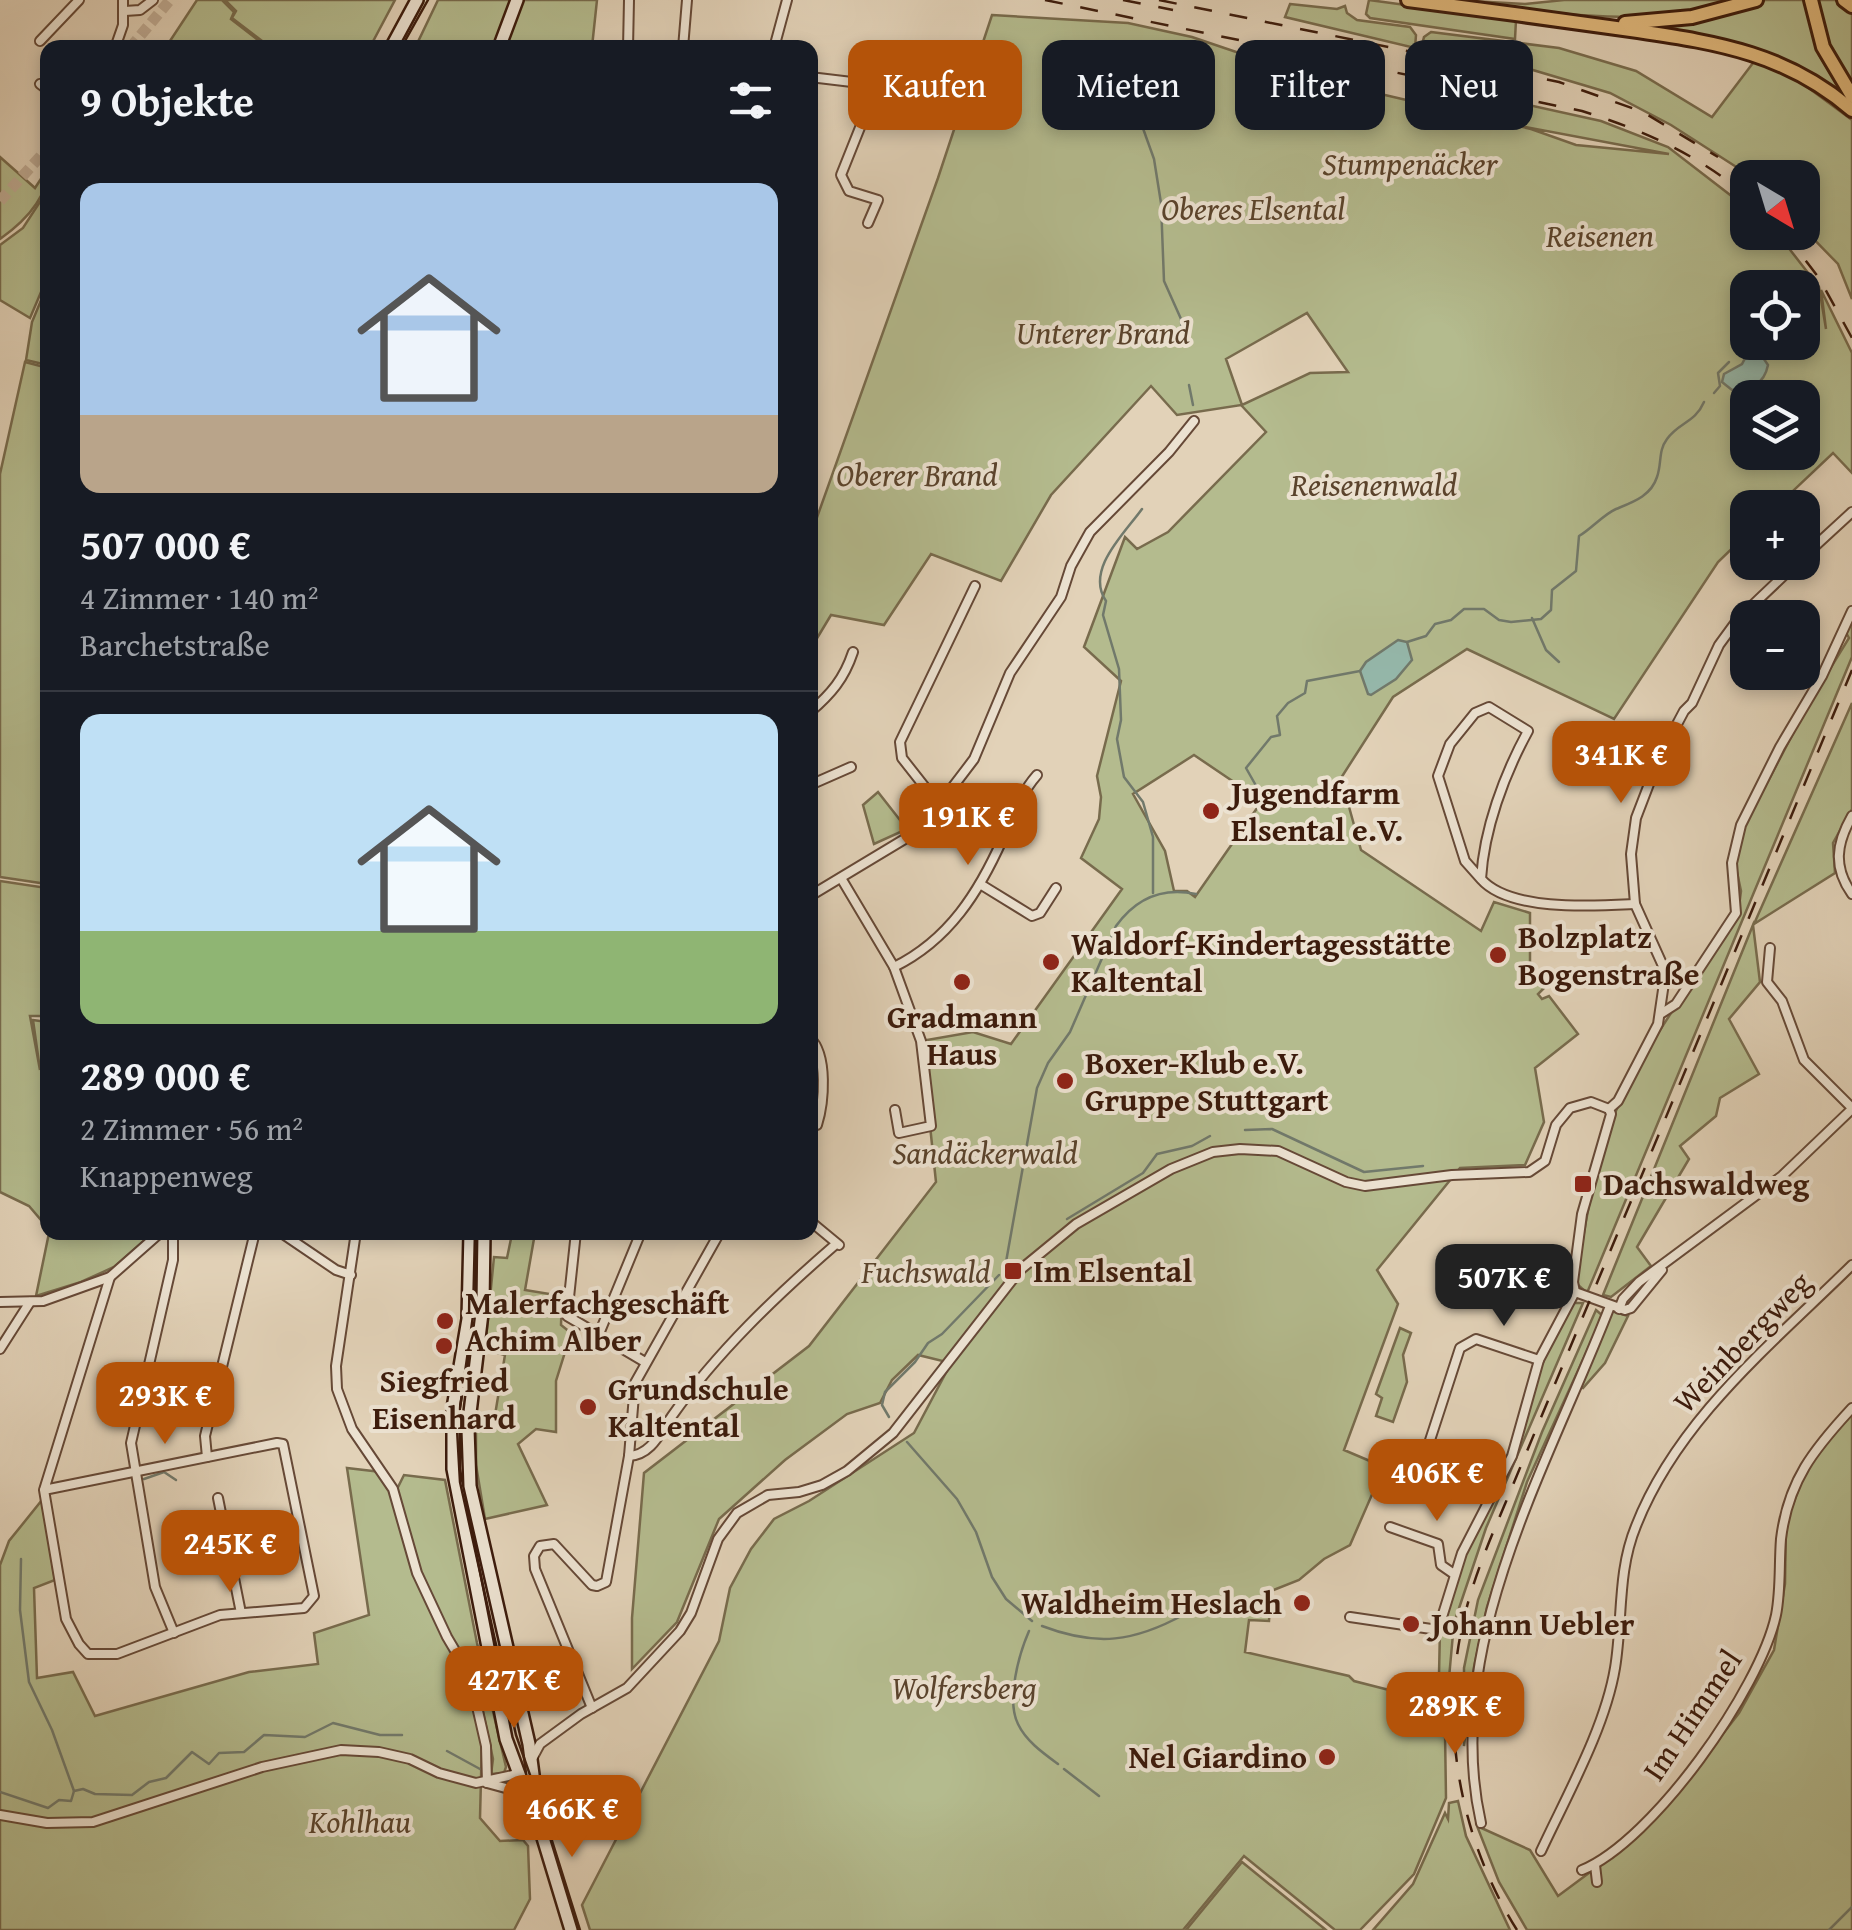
<!DOCTYPE html>
<html lang="de">
<head>
<meta charset="utf-8">
<style>
	:root { --surface:#171b24; --page:#20242c; --text:#f1f3f6; --muted:#9ea1a6; --line:#363941; --accent:#b45309 }
	body { margin:0; font-family:"Gentium Book Plus",serif; background:var(--page); color:var(--text); height:100vh; display:flex; flex-direction:column; font-size:38px; white-space:nowrap }
	* { box-sizing:border-box; margin:0 }
	p { font-size:32px; color:var(--muted) }
	.icon { flex:none; width:55px; height:55px; fill:none; stroke:currentColor; stroke-width:2; stroke-linecap:round; stroke-linejoin:round }
	.map { position:relative; flex:1; overflow:hidden }
	.panel { position:absolute; left:40px; top:40px; width:778px; height:1200px; display:flex; flex-direction:column; background:var(--surface); border-radius:20px; box-shadow:0 5px 15px #0003 }
	.panel>* { flex:none }
	.guide { position:absolute; left:848px; top:40px; width:852px; height:90px; display:flex; gap:20px }
	.needle { width:65px; rotate:142deg }
	.controls { position:absolute; left:1730px; top:160px; display:grid; gap:20px }
	.controls a { display:grid; place-items:center; width:90px; height:90px; border-radius:20px; background:var(--surface); box-shadow:0 5px 15px #0003; font-size:50px }
	.price { position:absolute; translate:-50% -85px; padding:0 22px; border-radius:20px; background:var(--accent); color:#fff; font-size:32px; line-height:65px; filter:drop-shadow(0 2px 5px #0008) }
	.price::after { content:''; position:absolute; left:50%; top:60px; width:30px; height:22px; margin-left:-15px; background:inherit; clip-path:polygon(0 0,100% 0,50% 100%) }
	.price.selected { background:#222; color:#fff }
	ul { padding:0; list-style:none }
	li { display:grid; align-content:center; gap:20px; height:530px; padding:0 40px }
	li+li { border-top:2px solid var(--line) }
	li span { display:grid; place-items:center; height:310px; border-radius:20px; color:#555 }
	li>.icon { margin-inline-start:auto }
	span .icon { width:180px; height:180px; fill:#fffc; stroke-width:1 }
	li b { font-size:42px }
	h2 { display:flex; justify-content:space-between; align-items:center; height:120px; padding:0 40px; font-size:42px }
	.chip { padding:0 35px; border-radius:20px; background:var(--surface); box-shadow:0 5px 15px #0003; font-size:35px; line-height:90px }
	.chip.selected { background:var(--accent); color:#fff }
	.map>svg:first-child { display:block }
	.green { fill:#b4bb8e; stroke:#786b4d; stroke-width:2.5; fill-rule:evenodd }
	.water { fill:#95b8ab; stroke:#71796b; stroke-width:2.5 }
	.lines { fill:none; stroke-linecap:round; stroke-linejoin:round }
	.stream { stroke:#71796b; stroke-width:2.5 }
	.secondary-tunnel { stroke:#c1ad96; stroke-width:11; stroke-dasharray:11 5.5; stroke-linecap:butt }
	.minor-casing { stroke:#664937; stroke-width:12 }
	.secondary-casing { stroke:#3c1b0c; stroke-width:16 }
	.trunk-casing { stroke:#3c1b0c; stroke-width:18 }
	.minor { stroke:#ece2d1; stroke-width:8 }
	.secondary { stroke:#ece2d1; stroke-width:11 }
	.trunk { stroke:#e1b97c; stroke-width:12 }
	.tram { stroke:#3c1b0c; stroke-width:2.5 }
	.rail { stroke:#3c1b0c; stroke-width:2.5; stroke-dasharray:18 18; stroke-linecap:butt }
	.poi-dot { fill:#8f2418; stroke:#ece2d1; stroke-width:4 }
	.labels { text-anchor:middle; stroke-width:8; stroke-linejoin:round; paint-order:stroke }
	.park-label { font-size:32px; font-style:italic; fill:#5a432c; stroke:#ece2d1 }
	.poi-label { font-size:32px; font-weight:bold; fill:#3c1b0c; stroke:#ece2d1; text-anchor:start }
	.street-label { font-size:32px; fill:#3c1b0c; stroke:#ece2d1 }
</style>
</head>
<body>
<div class="map">
<svg width="1852" height="1930" viewBox="0 0 1852 1930">
	<rect width="100%" height="100%" fill="#e2d2b8"/>
	<filter id="stains"><feTurbulence type="fractalNoise" baseFrequency=".002" numOctaves="4"/><feColorMatrix values="0 0 0 0 .2 0 0 0 0 .09 0 0 0 0 .02 0 0 0 .5 -.17"/></filter>
	<radialGradient id="worn" r=".72"><stop offset=".6" stop-color="#630" stop-opacity="0"/><stop offset="1" stop-color="#630" stop-opacity=".3"/></radialGradient>
	<g class="green">
		<polygon points="197,0 222,0 234,12 231,19 267,47 166,47"/>
		<polygon points="225,0 395,0 370,47 270,47 232,18 236,11"/>
		<polygon points="438,0 597,0 592,47 415,48"/>
		<polygon points="1369,0 1516,20 1515,39 1370,18 1366,14"/>
		<path d="M1453 0 1525 4 1564 0H1746C1726 5 1706 12 1686 14 1607 23 1531 10 1453 0Z"/>
		<path d="M1765 0H1804L1819 55 1846 99C1826 87 1806 73 1786 62 1741 38 1689 34 1641 26L1742 8Z"/>
		<polygon points="1816,0 1838,0 1852,12 1852,89 1826,40"/>
		<polygon points="1290,4 1337,9 1345,6 1347,13 1357,20 1410,27 1416,35 1415,48 1285,17"/>
		<path d="M992 15 1128 23 1192 37 1316 79 1531 129 1576 145 1669 154 1493 121 1414 102 1415 80 1601 121 1668 147 1747 208 1748 232 1777 233 1819 287 1826 329 1821 290 1852 353V473L1833 453 1776 507 1748 508 1747 534 1718 562 1614 719 1467 649 1393 697 1341 778 1361 850 1481 931 1494 902 1530 913V968L1544 988 1538 994 1542 999 1549 996 1578 1034 1535 1068 1544 1122 1525 1165 1460 1168 1377 1270 1398 1304 1344 1450 1384 1467 1350 1545 1324 1559 1299 1580 1271 1591 1269 1621 1249 1620 1245 1652 1349 1676 1354 1681 1397 1692 1398 1702 1441 1706 1445 1731 1446 1798 1414 1874 1360 1930H1335L1244 1856 1183 1930H590L582 1905 719 1641 730 1588 751 1549 774 1519 809 1501 914 1433 951 1363 918 1355 892 1380 880 1403 847 1414 785 1460 719 1519 677 1622 632 1669V1618L644 1473 809 1346 936 1182 921 1041 973 1032 1011 1044 1122 889 1081 858 1099 819 1101 797 1097 776 1121 681 1084 647 1125 537 1137 549 1168 532 1266 432 1241 405 1177 415 1151 386 1051 495 1001 581 931 554 884 625 831 615 810 650V537L938 178ZM1748 288H1802V342H1748ZM1307 313 1348 372 1310 373 1242 405 1226 359ZM1748 398H1802V452H1748ZM1194 755 1262 801 1195 897 1187 891H1174L1165 851 1133 794Z"/>
		<polygon points="1431,32 1559,48 1636,71 1712,117 1756,59 1795,78 1852,120 1852,299 1838,264 1803,228 1802,178 1752,177 1671,125 1610,93 1516,65 1421,49 1424,37"/>
		<path d="M0 157 35 188 48 168C48 199 24 222 0 239Z"/>
		<polygon points="47,191 47,278 30,318 0,300 0,245 23,228"/>
		<polygon points="47,286 48,365 47,365 26,360 32,322"/>
		<polygon points="25,362 48,368 47,884 0,877 0,474"/>
		<path d="M1852 616V657L1587 1293 1577 1284V1276C1585 1223 1594 1169 1613 1118 1640 1051 1697 976 1738 914L1741 891 1735 863 1745 825 1809 703 1849 638 1845 631Z"/>
		<polygon points="1852,703 1852,809 1833,843 1835,873 1754,924"/>
		<polygon points="878,792 907,829 874,844 863,805"/>
		<polygon points="0,881 47,888 47,1016 30,1016 40,1070 33,1020 47,1022 47,1227 29,1206 0,1192"/>
		<polygon points="1753,925 1760,982 1729,1019 1759,1074 1720,1098 1716,1116 1680,1146 1689,1159 1637,1247 1651,1266 1611,1297 1603,1295"/>
		<polygon points="49,1233 144,1233 146,1239 114,1267 81,1282 36,1296"/>
		<polygon points="515,1233 535,1233 525,1290 562,1296 561,1325 571,1333 556,1381 556,1432 536,1429 518,1444 547,1505 485,1519 476,1465 476,1432 493,1427 505,1355 494,1352 495,1341 486,1339 494,1257 507,1258 512,1234"/>
		<polygon points="1572,1303 1583,1303 1486,1528 1454,1623 1445,1722 1439,1675 1440,1629 1461,1560 1512,1456 1541,1362"/>
		<polygon points="1596,1310 1603,1316 1527,1482 1487,1607 1474,1667 1464,1746 1464,1668 1478,1600 1542,1432"/>
		<polygon points="1612,1311 1628,1316 1605,1363 1583,1388 1577,1386"/>
		<polygon points="1400,1328 1411,1333 1403,1355 1407,1382 1393,1422 1376,1416 1382,1398 1376,1394"/>
		<polygon points="1852,1414 1852,1930 1527,1930 1499,1882 1477,1826 1530,1850 1558,1896 1628,1844 1695,1770 1739,1713 1774,1650 1785,1584 1786,1523 1811,1456"/>
		<polygon points="347,1468 381,1472 397,1489 404,1475 445,1480 477,1643 506,1767 504,1773 491,1774 493,1759 476,1679 449,1635 467,1677 482,1739 480,1818 500,1841 523,1840 528,1846 530,1899 514,1930 0,1930 0,1565 9,1541 42,1500 55,1580 34,1588 37,1678 73,1672 95,1716 249,1672 318,1664 314,1633 369,1615"/>
		<polygon points="1458,1801 1466,1836 1510,1930 1373,1930 1413,1884 1445,1813 1448,1819 1449,1803"/>
		<polygon points="1242,1862 1326,1930 1186,1930"/>
	</g>
	<g class="water">
		<path d="M1753 343 1768 365C1764 385 1751 389 1732 390L1722 382 1724 374 1742 364Z"/>
		<polygon points="1398,640 1407,642 1412,660 1396,679 1371,695 1368,694 1360,671 1366,662"/>
	</g>
	<g class="lines">
		<g class="stream">
			<polyline points="1138,56 1126,81 1154,159 1161,203 1164,281 1181,319 1182,345"/>
			<path d="M1737 343C1736 317 1727 303 1747 279"/>
			<polyline points="1189,385 1193,405"/>
			<polyline points="1714,393 1720,386 1718,373 1729,362"/>
			<path d="M1142 509C1124 534 1085 570 1106 601L1103 615 1119 669 1121 720 1117 739 1124 777 1143 802 1153 837V893"/>
			<polyline points="1532,618 1546,650 1559,662"/>
			<path d="M1407 642 1426 636 1435 624 1451 620 1464 609H1484L1499 620 1511 622 1541 619 1551 610 1552 590 1576 571 1579 536C1591 529 1604 514 1616 509 1633 502 1651 496 1657 477 1662 463 1658 451 1667 439 1679 422 1695 423 1704 402"/>
			<polyline points="1263,798 1246,768 1271,737 1280,735 1277,716 1288,703 1305,693 1307,681 1360,671"/>
			<polyline points="1245,1130 1272,1129 1364,1172 1423,1166"/>
			<polyline points="1067,1219 1143,1173 1157,1154 1192,1146 1210,1136"/>
			<path d="M1006 1262 1037 1088 1048 1063 1070 1032 1116 926C1136 898 1163 887 1196 894"/>
			<polyline points="889,1417 882,1405 885,1392 915,1362 928,1343 942,1334 999,1275"/>
			<polyline points="907,1442 957,1499 976,1532 992,1577 1006,1599 1032,1621"/>
			<polyline points="144,1479 164,1472 176,1480"/>
			<polyline points="21,1559 20,1610 29,1682 52,1730 74,1791"/>
			<path d="M1042 1626C1097 1647 1134 1642 1185 1614"/>
			<path d="M1029 1631C1019 1654 1006 1700 1018 1724 1026 1741 1043 1753 1058 1764"/>
			<polyline points="447,1751 480,1769"/>
			<polyline points="1064,1769 1099,1796"/>
			<polyline points="0,1792 48,1808 59,1800 71,1801 74,1791 83,1789 95,1794 132,1795 149,1782 166,1778 192,1752 209,1764 219,1753 244,1752 264,1735 305,1737 333,1723 380,1735 402,1735"/>
			<polyline points="1829,1930 1852,1907"/>
		</g>
		<g class="secondary-tunnel">
			<polyline points="130,48 170,0"/>
			<polyline points="0,201 48,148"/>
		</g>
		<g class="minor-casing">
			<g id="minor">
				<polyline points="125,11 140,10 153,0"/>
				<polyline points="40,41 79,0"/>
				<polyline points="115,48 123,25 123,0"/>
				<polyline points="628,48 629,0"/>
				<polyline points="683,48 687,0"/>
				<polyline points="774,48 787,0"/>
				<polyline points="810,77 877,85 971,88"/>
				<polyline points="40,84 48,90"/>
				<polyline points="868,223 878,200 849,191 841,175 877,85"/>
				<polyline points="1802,558 1852,512"/>
				<path d="M810 712C831 694 844 679 853 652"/>
				<polyline points="810,785 851,767"/>
				<polyline points="939,805 902,758 900,742 975,586"/>
				<path d="M1852 816C1836 844 1833 867 1852 894"/>
				<polyline points="841,878 894,967 921,1041 931,1126 899,1133 895,1110"/>
				<path d="M1481 879 1465 861 1438 776 1450 744 1475 713 1489 707 1528 731C1504 775 1484 829 1481 879 1510 912 1595 906 1635 904"/>
				<polyline points="980,884 1032,916 1040,913 1056,888"/>
				<polyline points="810,896 913,834 939,805 974,759 1010,673 1061,597 1071,566 1090,532 1169,452 1194,421"/>
				<polyline points="1770,948 1767,982 1782,1001 1804,1060 1852,1108"/>
				<path d="M894 967C949 940 979 892 1003 838 1013 816 1021 793 1037 775"/>
				<polyline points="1662,1013 1676,1004 1736,913 1732,863 1741,825 1780,747 1822,676 1852,611"/>
				<path d="M810 1038C828 1055 824 1103 817 1125"/>
				<polyline points="810,1221 839,1245"/>
				<polyline points="173,1232 173,1260 131,1443 155,1587 174,1633"/>
				<polyline points="280,1232 336,1270 351,1275"/>
				<polyline points="356,1232 336,1366 337,1389 352,1429 393,1489 417,1573 447,1637 470,1676 486,1746 487,1783"/>
				<polyline points="576,1232 567,1316 645,1362"/>
				<polyline points="1575,1292 1625,1310 1631,1308 1662,1270"/>
				<polyline points="0,1302 43,1301 110,1277 161,1232"/>
				<polyline points="1619,1309 1623,1299 1639,1282 1782,1176 1852,1109"/>
				<polyline points="599,1334 641,1232"/>
				<polyline points="0,1349 30,1302"/>
				<path d="M629 1456C651 1455 660 1433 672 1416 717 1352 777 1295 836 1244"/>
				<polyline points="207,1457 205,1436 255,1232"/>
				<polyline points="1419,1474 1460,1348 1476,1339 1539,1360"/>
				<polyline points="44,1490 277,1443 283,1444 314,1596 304,1608 220,1615 117,1654 88,1654 79,1644 66,1619 44,1490 110,1277"/>
				<polyline points="218,1498 241,1613"/>
				<polyline points="1390,1527 1438,1544 1441,1565 1454,1574"/>
				<polyline points="1350,1617 1438,1630 1462,1553 1512,1456 1539,1360 1575,1292 1573,1282 1582,1214 1611,1114 1609,1109 1618,1101 1658,1024 1664,983 1663,966 1635,904 1631,854 1636,818 1659,758 1684,711 1692,703 1719,645 1738,619 1798,562"/>
				<polyline points="592,1708 535,1569 534,1556 540,1546 554,1544 592,1585 597,1586 606,1582 629,1456 635,1383 720,1232"/>
				<polyline points="533,1757 540,1744 581,1714 627,1688 680,1631 691,1613 718,1539 737,1513 768,1495 799,1492 822,1485 847,1471 893,1433 1020,1270 1076,1224 1171,1169 1213,1152 1240,1149 1278,1151 1346,1182 1365,1186 1452,1175 1529,1172 1545,1161 1556,1125 1570,1108 1591,1102 1609,1109"/>
				<polyline points="487,1783 524,1793"/>
				<polyline points="0,1815 47,1823 93,1822 262,1767 341,1750 379,1752 410,1759 439,1773 476,1783 517,1774 521,1777"/>
				<path d="M1481 1823C1441 1646 1548 1466 1610 1306"/>
				<path d="M1541 1851C1567 1795 1605 1728 1615 1668 1623 1620 1617 1572 1636 1526 1678 1419 1772 1344 1852 1265"/>
				<polyline points="1595,1865 1597,1882"/>
				<path d="M1582 1870C1653 1841 1760 1689 1776 1615 1781 1590 1779 1564 1781 1539 1788 1481 1814 1449 1852 1408"/>
			</g>
		</g>
		<g class="secondary-casing">
			<g id="secondary">
				<polyline points="391,48 417,0"/>
				<polyline points="499,48 517,0"/>
				<polyline points="470,1232 468,1319 453,1408 453,1469 506,1739 536,1820"/>
				<polyline points="484,1232 483,1305 468,1429 470,1486 529,1744 540,1828 571,1930"/>
			</g>
		</g>
		<g class="trunk-casing">
			<g id="trunk">
				<path d="M1408 0C1485 10 1561 20 1638 31 1719 43 1787 54 1852 110"/>
				<polyline points="1811,0 1823,47 1852,96"/>
				<polyline points="1844,0 1852,6"/>
				<polyline points="1625,23 1692,17 1756,0"/>
			</g>
		</g>
		<use href="#minor" class="minor"/>
		<use href="#secondary" class="secondary"/>
		<use href="#trunk" class="trunk"/>
		<g class="tram">
			<polyline points="401,48 428,0"/>
			<polyline points="475,1232 473,1316 457,1429 460,1482 516,1735 543,1812 580,1930"/>
		</g>
		<g class="rail">
			<path d="M1045 0 1582 111C1643 130 1699 155 1748 197"/>
			<polyline points="1123,0 1173,10"/>
			<polyline points="1159,0 1559,82 1643,112 1718,157"/>
			<polyline points="1784,232 1819,278 1852,338"/>
			<path d="M1517 1930C1461 1841 1440 1730 1462 1627 1471 1584 1488 1544 1505 1504L1852 670"/>
		</g>
	</g>
	<g class="poi-dot">
		<circle cx="1211" cy="811" r="10"/>
		<circle cx="1498" cy="955" r="10"/>
		<circle cx="1051" cy="962" r="10"/>
		<circle cx="962" cy="982" r="10"/>
		<circle cx="1065" cy="1081" r="10"/>
		<rect x="1573" y="1174" width="20" height="20" rx="5"/>
		<rect x="1003" y="1261" width="20" height="20" rx="5"/>
		<circle cx="445" cy="1321" r="10"/>
		<circle cx="444" cy="1346" r="10"/>
		<circle cx="588" cy="1407" r="10"/>
		<circle cx="1302" cy="1603" r="10"/>
		<circle cx="1411" cy="1624" r="10"/>
		<circle cx="1327" cy="1757" r="10"/>
	</g>
	<g class="labels">
		<g class="park-label">
			<text x="1410" y="175">Stumpenäcker</text>
			<text x="1253" y="220">Oberes Elsental</text>
			<text x="1600" y="247">Reisenen</text>
			<text x="1103" y="344">Unterer Brand</text>
			<text x="917" y="486">Oberer Brand</text>
			<text x="1374" y="496">Reisenenwald</text>
			<text x="985" y="1164">Sandäckerwald</text>
			<text x="926" y="1283">Fuchswald</text>
			<text x="964" y="1699">Wolfersberg</text>
			<text x="360" y="1833">Kohlhau</text>
		</g>
		<g class="poi-label">
			<text x="1231" y="804">Jugendfarm<tspan x="1231" dy="37">Elsental e.V.</tspan></text>
			<text x="1518" y="948">Bolzplatz<tspan x="1518" dy="37">Bogenstraße</tspan></text>
			<text x="1071" y="955">Waldorf-Kindertagesstätte<tspan x="1071" dy="37">Kaltental</tspan></text>
			<text x="962" y="1028" text-anchor="middle">Gradmann<tspan x="962" dy="37">Haus</tspan></text>
			<text x="1085" y="1074">Boxer-Klub e.V.<tspan x="1085" dy="37">Gruppe Stuttgart</tspan></text>
			<text x="1603" y="1195">Dachswaldweg</text>
			<text x="1033" y="1282">Im Elsental</text>
			<text x="465" y="1314">Malerfachgeschäft<tspan x="465" dy="37">Achim Alber</tspan></text>
			<text x="444" y="1392" text-anchor="middle">Siegfried<tspan x="444" dy="37">Eisenhard</tspan></text>
			<text x="608" y="1400">Grundschule<tspan x="608" dy="37">Kaltental</tspan></text>
			<text x="1282" y="1614" text-anchor="end">Waldheim Heslach</text>
			<text x="1431" y="1635">Johann Uebler</text>
			<text x="1307" y="1768" text-anchor="end">Nel Giardino</text>
		</g>
		<g class="street-label">
			<text transform="translate(1742 1342) rotate(-46)" y="11">Weinbergweg</text>
			<text transform="translate(1692 1715) rotate(-56)" y="11">Im Himmel</text>
		</g>
	</g>
	<rect width="100%" height="100%" filter="url(#stains)"/>
	<rect width="100%" height="100%" fill="url(#worn)"/>
</svg>
<div class="controls">
<a><svg class="needle" viewBox="-14 -14 28 28"><path d="M0-13l5 13h-10z" fill="#e53935"/><path d="M0 13l5-13h-10z" fill="#9ea1a6"/></svg></a>
<a><svg class="icon" aria-label="locate" viewBox="0 0 24 24"><circle cx="12" cy="12" r="6"/><path d="M12 2v4M12 18v4M2 12h4M18 12h4"/></svg></a>
<a><svg class="icon" aria-label="layers" viewBox="0 0 24 24"><path d="M12 4l9 5-9 5-9-5zM3 14l9 5 9-5"/></svg></a>
<a>+</a>
<a>−</a>
</div>
<b class="price" style="left:1621px;top:806px">341K €</b>
<b class="price" style="left:968px;top:868px">191K €</b>
<b class="price selected" style="left:1504px;top:1329px">507K €</b>
<b class="price" style="left:165px;top:1447px">293K €</b>
<b class="price" style="left:1437px;top:1524px">406K €</b>
<b class="price" style="left:230px;top:1595px">245K €</b>
<b class="price" style="left:514px;top:1731px">427K €</b>
<b class="price" style="left:1455px;top:1757px">289K €</b>
<b class="price" style="left:572px;top:1860px">466K €</b>
<div class="guide">
<a class="chip selected">Kaufen</a>
<a class="chip">Mieten</a>
<a class="chip">Filter</a>
<a class="chip">Neu</a>
</div>
<section class="panel">
<h2>9 Objekte<svg class="icon" aria-label="filters" viewBox="0 0 24 24"><path d="M4 7h16M4 17h16"/><circle cx="9" cy="7" r="2"/><circle cx="15" cy="17" r="2"/></svg></h2>
<ul>
<li><span style="background:linear-gradient(#a9c7e8 75%,#b9a48a 0)"><svg class="icon" aria-label="home" viewBox="0 0 24 24"><path d="M3 11l9-7 9 7M6 9v11h12V9"/></svg></span><div><b>507 000 €</b><p>4 Zimmer · 140 m²</p><p>Barchetstraße</p></div></li>
<li><span style="background:linear-gradient(#bfe0f5 70%,#8fb573 0)"><svg class="icon" aria-label="home" viewBox="0 0 24 24"><path d="M3 11l9-7 9 7M6 9v11h12V9"/></svg></span><div><b>289 000 €</b><p>2 Zimmer · 56 m²</p><p>Knappenweg</p></div></li>
</ul>
</section>
</div>
</body>
</html>
